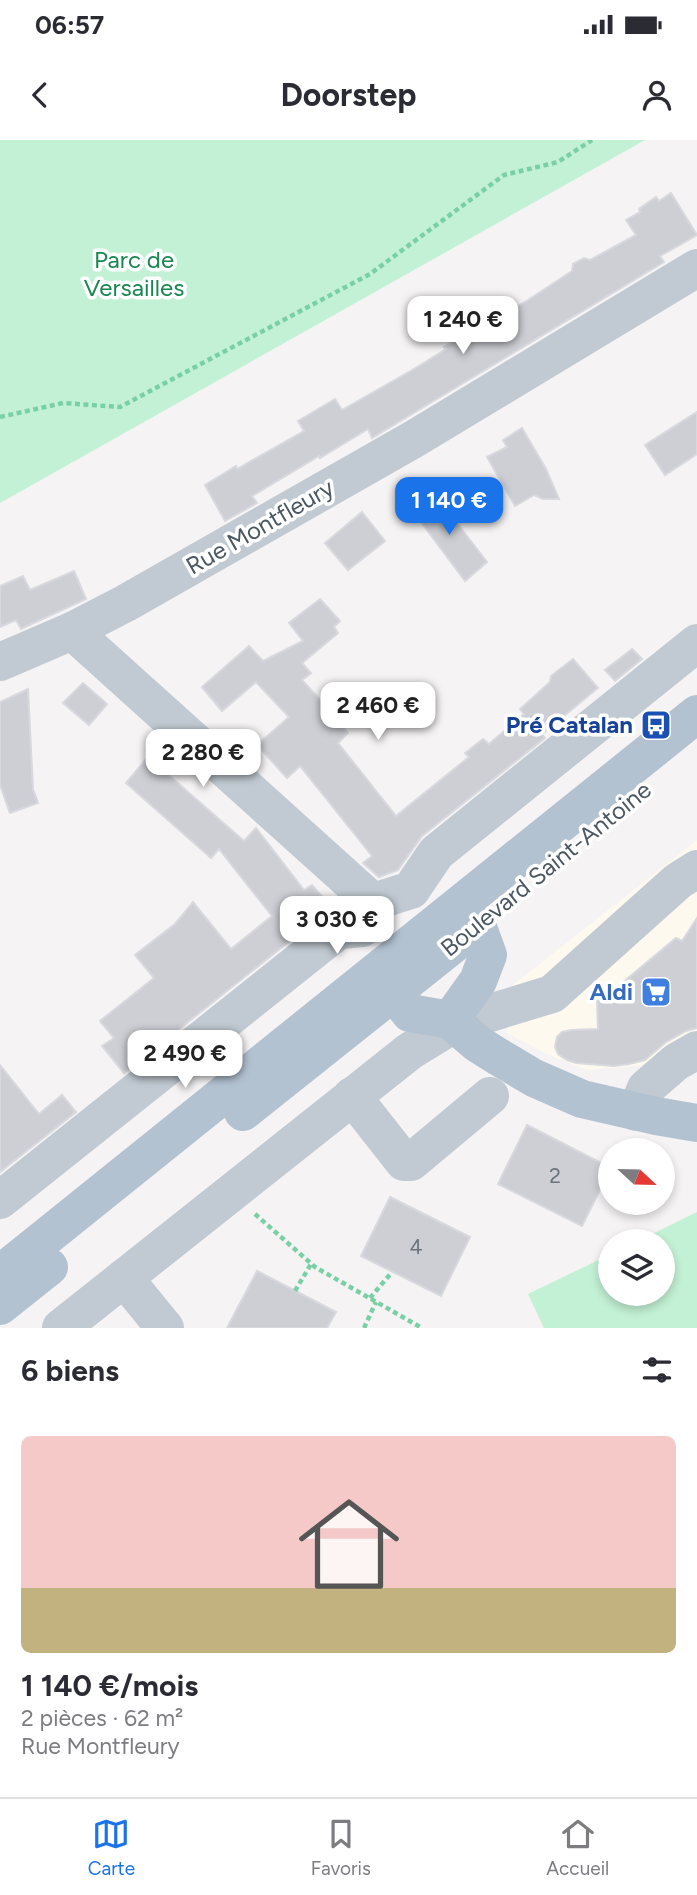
<!DOCTYPE html>
<html lang="fr">
<head>
<meta charset="utf-8">
<style>
	:root { --surface:#fff; --page:#f2f2f3; --text:#2b2b33; --muted:#7c7c81; --line:#e1e1e2; --accent:#1a73e8 }
	body { margin:0; font-family:Figtree,sans-serif; background:var(--page); color:var(--text); height:100vh; display:flex; flex-direction:column; font-size:26px; white-space:nowrap }
	* { box-sizing:border-box; margin:0 }
	p { font-size:23px; color:var(--muted) }
	.icon { flex:none; width:38px; height:38px; fill:none; stroke:currentColor; stroke-width:2; stroke-linecap:round; stroke-linejoin:round }
	.map { position:relative; height:1188px; overflow:hidden }
	.details { display:flex; flex-direction:column; background:var(--surface); flex:1 }
	.details>* { flex:none }
	.needle { width:46px; rotate:112deg }
	.buttons { position:absolute; left:598px; top:998px; display:grid; gap:14px }
	.buttons a { display:grid; place-items:center; width:77px; height:77px; border-radius:50%; background:var(--surface); box-shadow:0 4px 10px #0003; font-size:35px }
	.price { position:absolute; translate:-50% -60px; padding:0 16px; border-radius:14px; background:#fff; color:#222; font-size:23px; line-height:46px; filter:drop-shadow(0 2px 4px #0008) }
	.price::after { content:''; position:absolute; left:50%; top:42px; width:21px; height:16px; margin-left:-10px; background:inherit; clip-path:polygon(0 0,100% 0,50% 100%) }
	.price.selected { background:var(--accent); color:#fff }
	ul { padding:0; list-style:none }
	li { display:grid; align-content:center; gap:14px; height:371px; padding:0 21px }
	li+li { border-top:2px solid var(--line) }
	li span { display:grid; place-items:center; height:217px; border-radius:10px; color:#555 }
	li>.icon { margin-inline-start:auto }
	span .icon { width:126px; height:126px; fill:#fffc; stroke-width:1 }
	li b { font-size:30px }
	h2 { display:flex; justify-content:space-between; align-items:center; height:84px; padding:0 21px; font-size:30px }
	.status { display:flex; justify-content:space-between; align-items:center; height:49px; padding:0 35px; background:var(--surface); direction:ltr }
	.status svg { height:19px; fill:currentColor }
	header { display:flex; justify-content:space-between; align-items:center; height:91px; padding:0 21px; background:var(--surface); font-size:32px; font-weight:700 }
	.menu { display:flex; justify-content:space-around; align-items:center; height:98px; border-top:2px solid var(--line); background:var(--surface); font-size:19px; color:var(--muted) }
	.menu a { display:grid; justify-items:center; gap:4px }
	.menu .selected { color:var(--accent) }
	.map>svg:first-child { display:block }
	.commercial { fill:#fdf9ef }
	.green { fill:#c3f1d5 }
	.building { fill:#cdcfd5; stroke:#d7d9de; stroke-width:2 }
	.lines { fill:none; stroke-linecap:round; stroke-linejoin:round }
	.path { stroke:#7ad0a6; stroke-width:4.5; stroke-dasharray:5 3.5; stroke-linecap:butt }
	.minor { stroke:#c1cad2; stroke-width:38 }
	.major { stroke:#b3c2d1; stroke-width:38 }
	.labels { text-anchor:middle; stroke-width:7; stroke-linejoin:round; paint-order:stroke }
	.number-label { font-size:21px; fill:#6b747e }
	.park-label { font-size:24px; fill:#17864f; stroke:#fff }
	.street-label { font-size:24px; fill:#4a5661; stroke:#fff }
	.transit-label { font-size:24px; font-weight:bold; fill:#164399; stroke:#fff; text-anchor:end }
	.shop-label { font-size:24px; font-weight:bold; fill:#366cbe; stroke:#fff; text-anchor:end }
</style>
</head>
<body>
<div class="status"><b>06:57</b><svg viewBox="0 0 49 12"><path d="M0 12V9h3v3zM5 12V6h3v6zM10 12V3h3v9zM15 12V0h3v12zM26 1h20v11H26zM47 4h2v5h-2z"/></svg></div>
<header><svg class="icon" aria-label="back" viewBox="0 0 24 24"><path d="M15 5l-7 7 7 7"/></svg>Doorstep<svg class="icon" aria-label="person" viewBox="0 0 24 24"><circle cx="12" cy="8" r="4"/><path d="M4 21q1-7 8-7t8 7"/></svg></header>
<div class="map">
<svg width="697" height="1188" viewBox="0 0 697 1188">
	<rect width="100%" height="100%" fill="#f5f3f3"/>
	<polygon class="commercial" points="697,700 697,903 646,925 587,930 547,914 507,893 504,852"/>
	<g class="green">
		<polygon points="0,0 645,0 0,363"/>
		<polygon points="697,1072 697,1188 544,1188 528,1154 611,1114 611,1153 663,1153 663,1101 638,1101"/>
	</g>
	<g class="building">
		<polygon points="671,53 697,95 660,116 664,122 372,298 368,289 320,318 319,316 252,356 257,363 225,381 205,345 236,326 237,329 304,291 298,281 335,259 342,270 414,229 446,209 444,207 484,182 487,185 528,160 572,131 573,124 584,118 590,120 636,95 626,80 640,72 639,69 656,57 659,61"/>
		<polygon points="697,272 697,314 665,335 645,305"/>
		<polygon points="522,288 546,329 559,359 543,359 534,355 515,366 487,317 507,307 503,300"/>
		<polygon points="433,352 487,422 465,441 412,370"/>
		<polygon points="362,372 385,401 348,430 325,403"/>
		<polygon points="74,431 86,459 21,489 16,480 0,487 0,446 23,436 30,450"/>
		<polygon points="320,459 340,481 334,487 338,493 302,523 311,533 302,540 344,586 343,587 348,593 338,603 396,676 469,617 465,613 483,599 489,604 524,574 520,569 550,542 551,536 573,519 598,548 542,594 545,598 422,696 398,730 379,737 363,723 372,716 300,626 287,638 257,605 289,577 256,542 222,571 202,547 249,506 263,521 303,501 289,483"/>
		<polygon points="632,509 642,519 615,541 605,530"/>
		<polygon points="83,543 107,564 89,585 63,563"/>
		<polygon points="28,549 33,649 38,663 10,673 0,645 0,562"/>
		<polygon points="148,617 244,701 256,688 304,750 312,745 334,770 321,776 124,933 102,906 114,898 100,881 154,838 135,815 175,784 193,762 231,809 272,776 219,709 211,718 126,643"/>
		<polygon points="697,778 697,888 686,891 665,903 645,920 629,924 614,926 576,923 567,920 558,914 555,907 557,897 562,892 572,890 598,889 597,860 615,854 615,849 676,798 682,801"/>
		<polygon points="0,925 39,974 62,955 76,972 0,1032"/>
		<polygon points="527,985 611,1028 582,1086 498,1044"/>
		<polygon points="390,1057 470,1097 441,1156 361,1116"/>
		<polygon points="257,1131 336,1172 327,1188 227,1188"/>
	</g>
	<g class="lines">
		<g class="path">
			<polyline points="0,277 63,263 120,267 370,134 504,35 558,22 592,0"/>
			<polyline points="255,1074 315,1127 422,1188"/>
			<polyline points="295,1151 311,1124"/>
			<polyline points="370,1158 392,1132"/>
			<polyline points="364,1188 376,1162"/>
		</g>
		<g class="minor">
			<polyline points="72,491 373,762"/>
			<polyline points="0,522 72,491 126,463 414,299 697,128"/>
			<polyline points="373,762 411,750 436,713 697,503"/>
			<polyline points="352,956 404,1022 411,1022 490,956"/>
			<polyline points="636,972 646,948 676,922 697,910"/>
			<polyline points="0,1060 335,793 342,790 362,788"/>
			<polyline points="124,1138 165,1188"/>
			<polyline points="61,1188 410,911 454,884 552,854 678,741 697,729"/>
		</g>
		<g class="major">
			<polyline points="377,832 410,873 450,880 478,904 497,916 534,938 582,959 656,976 697,983"/>
			<polyline points="450,880 478,841 488,815 477,785"/>
			<polyline points="243,972 475,787"/>
			<polyline points="0,1134 697,574"/>
			<polyline points="0,1166 49,1127"/>
		</g>
	</g>
	<defs>
		<g id="bus-square" transform="scale(1.575)"><rect x="-9" y="-9" width="18" height="18" rx="4" fill="#1a4fb4" stroke="#fff"/><path d="M-5-6H5V4H4V6H2V4H-2V6H-4V4H-5ZM-3.5-4V0h7V-4ZM-3.5 1.2v1.5H-2V1.2ZM2 1.2v1.5H3.5V1.2Z" fill="#fff"/></g>
		<g id="supermarket-square" transform="scale(1.575)"><rect x="-9" y="-9" width="18" height="18" rx="4" fill="#3f7fe0" stroke="#fff"/><path d="M-6-5.5h2.5l.6 2H6L4.5 2H-2.5L-4.4-4H-6ZM-1.5 3.2a1.3 1.3 0 1 0 .1 0ZM3 3.2a1.3 1.3 0 1 0 .1 0Z" fill="#fff"/></g>
	</defs>
	<g fill-rule="evenodd">
		<use href="#bus-square" x="656" y="585"/>
		<use href="#supermarket-square" x="656" y="852"/>
	</g>
	<g class="labels">
		<g class="number-label">
			<text x="555" y="1043">2</text>
			<text x="416" y="1114">4</text>
		</g>
		<g class="park-label">
			<text x="134" y="128">Parc de<tspan x="134" dy="28">Versailles</tspan></text>
		</g>
		<g class="street-label">
			<text transform="translate(260 387) rotate(-30)" y="8">Rue Montfleury</text>
			<text transform="translate(546 729) rotate(-39)" y="8">Boulevard Saint-Antoine</text>
		</g>
		<g class="transit-label">
			<text x="633" y="593">Pré Catalan</text>
		</g>
		<g class="shop-label">
			<text x="633" y="860">Aldi</text>
		</g>
	</g>
</svg>
<div class="buttons">
<a><svg class="needle" viewBox="-14 -14 28 28"><path d="M0-13l5 13h-10z" fill="#e53935"/><path d="M0 13l5-13h-10z" fill="#7c7c81"/></svg></a>
<a><svg class="icon" aria-label="layers" viewBox="0 0 24 24"><path d="M12 4l9 5-9 5-9-5zM3 14l9 5 9-5"/></svg></a>
</div>
<b class="price" style="left:463px;top:216px">1 240 €</b>
<b class="price selected" style="left:449px;top:397px">1 140 €</b>
<b class="price" style="left:378px;top:602px">2 460 €</b>
<b class="price" style="left:203px;top:649px">2 280 €</b>
<b class="price" style="left:337px;top:816px">3 030 €</b>
<b class="price" style="left:185px;top:950px">2 490 €</b>
</div>
<section class="details">
<h2>6 biens<svg class="icon" aria-label="filters" viewBox="0 0 24 24"><path d="M4 7h16M4 17h16"/><circle cx="9" cy="7" r="2"/><circle cx="15" cy="17" r="2"/></svg></h2>
<ul>
<li><span style="background:linear-gradient(#f6c9c9 70%,#c2b280 0)"><svg class="icon" aria-label="home" viewBox="0 0 24 24"><path d="M3 11l9-7 9 7M6 9v11h12V9"/></svg></span><div><b>1 140 €/mois</b><p>2 pièces · 62 m²</p><p>Rue Montfleury</p></div></li>
</ul>
</section>
<nav class="menu">
<a class="selected"><svg class="icon" aria-label="map" viewBox="0 0 24 24"><path d="M3 6l6-2 6 2 6-2v14l-6 2-6-2-6 2zM9 4v14M15 6v14"/></svg>Carte</a>
<a><svg class="icon" aria-label="saved" viewBox="0 0 24 24"><path d="M7 4h10v16l-5-4-5 4z"/></svg>Favoris</a>
<a><svg class="icon" aria-label="home" viewBox="0 0 24 24"><path d="M3 11l9-7 9 7M6 9v11h12V9"/></svg>Accueil</a>
</nav>
</body>
</html>
